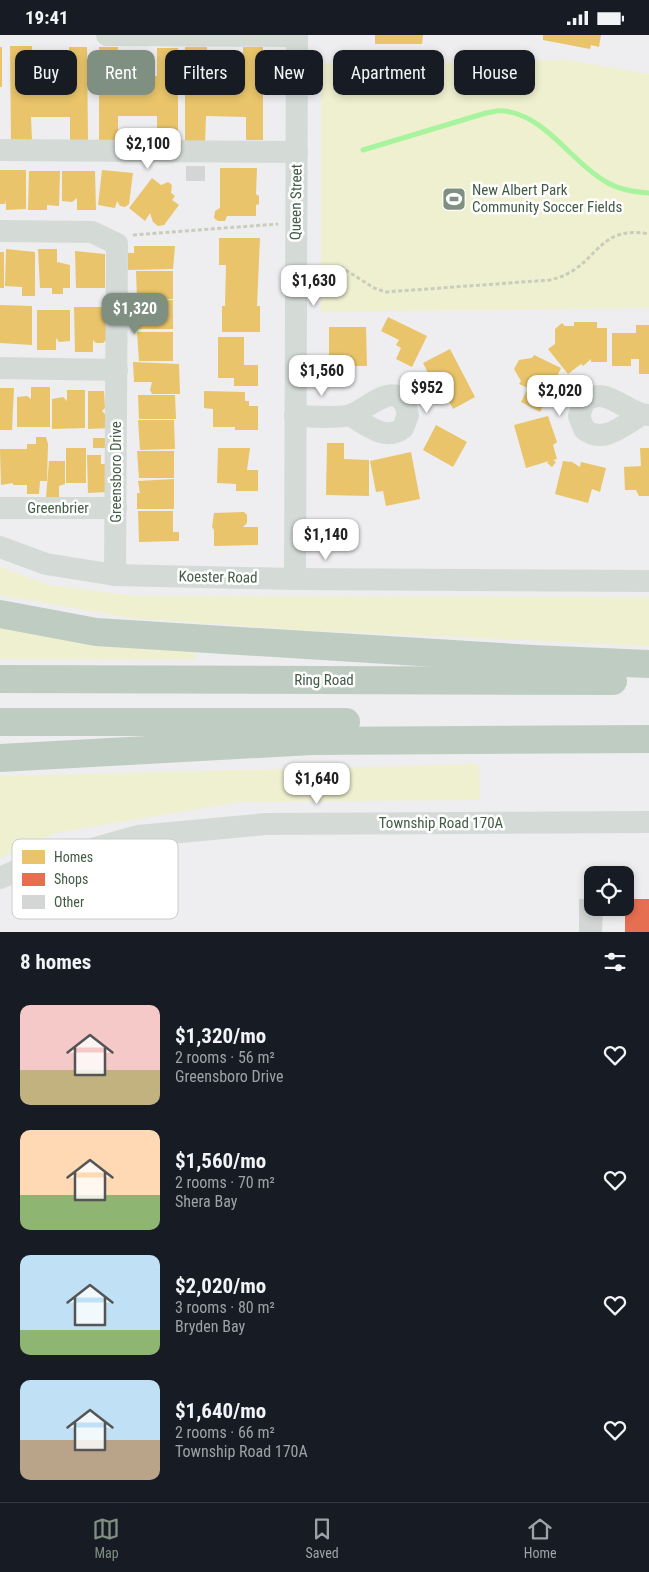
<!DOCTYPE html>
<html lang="en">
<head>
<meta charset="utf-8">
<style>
	:root { --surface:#171b24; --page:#242831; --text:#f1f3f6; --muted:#9ea1a6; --line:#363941; --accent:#7f8f81 }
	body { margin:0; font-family:"Roboto Condensed",sans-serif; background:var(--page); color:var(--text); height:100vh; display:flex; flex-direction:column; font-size:19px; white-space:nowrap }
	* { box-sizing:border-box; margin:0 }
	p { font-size:16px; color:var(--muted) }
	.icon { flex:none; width:28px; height:28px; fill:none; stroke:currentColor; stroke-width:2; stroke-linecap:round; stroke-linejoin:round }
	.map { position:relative; height:897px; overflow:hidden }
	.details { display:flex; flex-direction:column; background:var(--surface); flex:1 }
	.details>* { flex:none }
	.top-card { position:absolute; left:15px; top:15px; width:620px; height:45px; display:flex; gap:10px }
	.controls { position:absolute; left:584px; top:831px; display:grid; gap:10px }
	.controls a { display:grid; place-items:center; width:50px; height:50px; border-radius:10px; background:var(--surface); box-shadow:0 2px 8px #0003; font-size:25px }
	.price { position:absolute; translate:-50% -42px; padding:0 11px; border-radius:10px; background:#fff; color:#222; font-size:16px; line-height:32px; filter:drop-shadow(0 1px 2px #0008) }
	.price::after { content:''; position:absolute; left:50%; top:30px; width:15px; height:11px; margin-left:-8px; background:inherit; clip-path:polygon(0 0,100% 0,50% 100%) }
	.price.selected { background:var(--accent); color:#fff }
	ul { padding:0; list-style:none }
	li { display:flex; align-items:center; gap:15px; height:125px; padding:0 20px }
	li span { display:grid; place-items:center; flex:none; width:140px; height:100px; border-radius:10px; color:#555 }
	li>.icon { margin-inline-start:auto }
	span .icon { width:60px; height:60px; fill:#fffc; stroke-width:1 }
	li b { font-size:21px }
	h2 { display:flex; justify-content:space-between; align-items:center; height:60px; padding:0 20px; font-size:21px }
	.tag { padding:0 18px; border-radius:10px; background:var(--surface); box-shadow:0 2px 8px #0003; font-size:18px; line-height:45px }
	.tag.selected { background:var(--accent); color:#fff }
	.status { display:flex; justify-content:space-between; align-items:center; height:35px; padding:0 25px; background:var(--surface); direction:ltr }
	.status svg { height:14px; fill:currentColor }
	.menu { display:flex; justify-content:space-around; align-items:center; height:70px; border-top:1px solid var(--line); background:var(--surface); font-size:14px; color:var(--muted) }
	.menu a { display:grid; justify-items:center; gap:2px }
	.menu .selected { color:var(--accent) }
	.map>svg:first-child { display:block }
	.green { fill:#eff0cf }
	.homes { fill:#e9c46a }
	.shops { fill:#e76f51 }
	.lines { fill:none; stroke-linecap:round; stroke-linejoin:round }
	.stream { stroke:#a8f39e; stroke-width:5 }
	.building { fill:#d3d6d4 }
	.path { stroke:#c8cebe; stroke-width:3; stroke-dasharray:4 2.5; stroke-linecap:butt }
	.minor { stroke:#d4dbd6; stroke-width:22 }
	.highway { stroke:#bfccc2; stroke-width:28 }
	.labels { text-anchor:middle; stroke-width:5; stroke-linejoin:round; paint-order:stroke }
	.poi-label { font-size:15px; fill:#435c46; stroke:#fff; text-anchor:start }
	.street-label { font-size:15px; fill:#435c46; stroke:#fff }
	.key { fill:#fff; stroke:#c7cec8; stroke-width:1 }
	.key-label { font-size:14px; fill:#435c46 }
</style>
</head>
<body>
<div class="status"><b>19:41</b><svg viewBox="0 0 49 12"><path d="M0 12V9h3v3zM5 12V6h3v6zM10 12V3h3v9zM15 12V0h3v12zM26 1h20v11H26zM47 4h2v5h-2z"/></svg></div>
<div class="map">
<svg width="649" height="897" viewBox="0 0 649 897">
	<rect width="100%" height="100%" fill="#eeedef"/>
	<g class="green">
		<polygon points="567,25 649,39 649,273 321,277 321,29"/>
		<polygon points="0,532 49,550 137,561 649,562 649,611 301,595 130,583 0,560"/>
		<polygon points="0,589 195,615 195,625 0,624"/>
		<polygon points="479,729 480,765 239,767 55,798 0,823 0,741"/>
	</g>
	<g class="homes">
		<polygon points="375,0 423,0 422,9 375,9"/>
		<polygon points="543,0 601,0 599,12 591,10 590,14 543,5"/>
		<polygon points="10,11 32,11 32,39 69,38 69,12 87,12 88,105 70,105 70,82 31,82 32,105 11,105"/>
		<rect x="0" y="12" width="2" height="40"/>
		<polygon points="99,12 118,12 118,41 157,41 157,13 178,13 178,110 157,110 157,81 118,81 118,107 99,107"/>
		<polygon points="185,12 207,12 207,40 243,41 243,12 263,12 263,105 246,105 246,82 206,81 205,108 185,108"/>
		<polygon points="220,133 257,133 256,159 259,161 259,169 256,170 256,181 227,181 225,186 218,186 214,183 215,176 220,173"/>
		<polygon points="0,135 26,135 26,174 6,175 6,166 5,169 0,169"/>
		<polygon points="102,135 133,138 129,169 125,172 120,171 117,166 115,173 98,170"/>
		<polygon points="29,136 60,136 59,171 47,170 47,175 28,175"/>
		<polygon points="62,136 95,136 96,175 77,175 77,163 72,167 62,166"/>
		<polygon points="152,143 161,150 168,147 172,150 171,158 175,161 172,165 179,170 164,190 158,191 153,187 150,178 145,186 129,173"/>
		<polygon points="219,203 260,203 257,271 260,271 260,297 222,297 222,271 225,271 226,230 219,230"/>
		<polygon points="134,211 175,211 173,234 128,235 128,218 134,218"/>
		<polygon points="6,214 35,217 35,261 22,261 22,252 5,251"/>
		<polygon points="38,214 57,214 57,227 70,230 70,253 63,253 63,259 52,259 52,253 40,253"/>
		<polygon points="75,216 105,219 105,253 76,253"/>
		<rect x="0" y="217" width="4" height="36"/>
		<polygon points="136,236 173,236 173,264 137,265"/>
		<polygon points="173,265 173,294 137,294 138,266"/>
		<polygon points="0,270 32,271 32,310 0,308"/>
		<polygon points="74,272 106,272 106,305 103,308 96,308 93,305 93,317 75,317"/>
		<polygon points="37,275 70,275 70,306 59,307 56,303 56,315 37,315"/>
		<polygon points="388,282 427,301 412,332 396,324 401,313 396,310 399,305 381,296"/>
		<polygon points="574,287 597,287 597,293 607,293 607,327 591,327 591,324 583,331 581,329 568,339 548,314 555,309 555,294 562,288 565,291 574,291"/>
		<polygon points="636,290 649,290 649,339 639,339 639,324 631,324 631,331 612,331 612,298 636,298"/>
		<polygon points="329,292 366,292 367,331 348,331 348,324 329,324"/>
		<polygon points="137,297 173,297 173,326 139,326"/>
		<polygon points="218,302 244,302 244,330 258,330 258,351 234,351 234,343 218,343"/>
		<polygon points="450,314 475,362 453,374 448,364 436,370 424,348 431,344 423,328"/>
		<polygon points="534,320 561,333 540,377 521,367 528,353 519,349 521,346 514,334 519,325 532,323"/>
		<polygon points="133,327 179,329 180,359 152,359 150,355 152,347 134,347"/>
		<polygon points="31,352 50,352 50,392 17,392 17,362 27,361 31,364"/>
		<polygon points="0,353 14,353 12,395 0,395"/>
		<polygon points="67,355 85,355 85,393 52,394 52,364 63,362 67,366"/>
		<polygon points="88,356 104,356 105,373 102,376 109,383 109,393 88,394"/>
		<polygon points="204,356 245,357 245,366 249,366 249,371 258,371 258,395 235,395 235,392 213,392 213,374 204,373"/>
		<polygon points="138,360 175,360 176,384 139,384"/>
		<polygon points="548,381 557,407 553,410 557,424 553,425 556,427 552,432 547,428 549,426 526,433 514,390"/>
		<polygon points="138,385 174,385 175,414 140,415"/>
		<polygon points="436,390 467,407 453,432 423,415"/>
		<polygon points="36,402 46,402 48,409 47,446 40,446 39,459 27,459 27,450 13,450 13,448 1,450 0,414 27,414 27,409 36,409"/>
		<polygon points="93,403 108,403 107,413 93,413"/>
		<polygon points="327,408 344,408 344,424 369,425 369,461 326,460"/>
		<rect x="66" y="413" width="20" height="35"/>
		<polygon points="218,413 250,413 247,435 258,435 258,456 236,456 236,449 217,448"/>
		<polygon points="640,413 649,413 649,461 639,461 636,455 625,455 624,432 641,431"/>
		<polygon points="137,416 174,416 174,443 139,443"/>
		<polygon points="411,417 420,464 386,471 383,456 376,457 370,426"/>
		<polygon points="87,420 101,420 101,429 107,429 107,457 88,458"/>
		<polygon points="49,426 65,426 65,449 59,451 59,462 46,462"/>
		<polygon points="563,426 572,427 580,432 581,427 606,433 600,457 592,454 588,468 555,459"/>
		<polygon points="174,444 174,474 137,474 137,458 140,458 138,446"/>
		<polygon points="138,476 173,476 173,497 179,497 179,506 139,507"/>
		<polygon points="244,477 247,480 247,488 243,492 258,492 258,510 214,511 214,495 212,492 214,478"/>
	</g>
	<rect class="shops" x="625" y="864" width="24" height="33"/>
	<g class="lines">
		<path class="stream" d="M363 115 486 78C492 77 499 75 505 76 546 81 573 129 608 148 620 155 635 157 649 158"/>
	</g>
	<g class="building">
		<rect x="186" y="131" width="19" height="15"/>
		<polygon points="579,864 592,864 592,872 603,872 602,897 579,897"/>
	</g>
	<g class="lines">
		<g class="path">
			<polyline points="133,200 278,189"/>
			<path d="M314 232H341L374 253 386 257 550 245C599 234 594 189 649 199"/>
		</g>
		<g class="minor">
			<polyline points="107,0 297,1"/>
			<polyline points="0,115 297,117"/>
			<polyline points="0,196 92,197 117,209 115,540"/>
			<polyline points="0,333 117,335"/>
			<path d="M641 380C624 390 603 410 584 394L579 381 584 367C607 348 625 380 649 380"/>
			<path d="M295 381C310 381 336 384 350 380 368 375 400 338 408 380L403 393C386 407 366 390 350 380"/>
			<polyline points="0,473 116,473"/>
			<polyline points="0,512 46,529 115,540 295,544 649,546"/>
			<polyline points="295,544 297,0"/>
			<polyline points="0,843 20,834 138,801 266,789 649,787"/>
		</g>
		<g class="highway">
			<polyline points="0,579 96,597 532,624 649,629"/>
			<polyline points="0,644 613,646"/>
			<polyline points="0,687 346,687"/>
			<polyline points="0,723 312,706 649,704"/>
		</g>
	</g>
	<defs>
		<g id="stadium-square" transform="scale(1.25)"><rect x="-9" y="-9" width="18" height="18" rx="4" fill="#7f8f81" stroke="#fff"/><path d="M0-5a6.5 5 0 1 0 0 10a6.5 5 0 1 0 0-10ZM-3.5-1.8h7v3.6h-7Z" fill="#fff"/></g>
	</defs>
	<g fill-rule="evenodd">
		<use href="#stadium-square" x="454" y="164"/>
	</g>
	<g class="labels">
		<g class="poi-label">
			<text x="472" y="160">New Albert Park<tspan x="472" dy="17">Community Soccer Fields</tspan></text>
		</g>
		<g class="street-label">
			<text transform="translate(296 167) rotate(-89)" y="5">Queen Street</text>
			<text transform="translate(116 437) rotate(-90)" y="5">Greensboro Drive</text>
			<text x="58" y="478">Greenbrier</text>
			<text transform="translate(218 542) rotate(1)" y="5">Koester Road</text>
			<text x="324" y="650">Ring Road</text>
			<text x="441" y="793">Township Road 170A</text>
		</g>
	</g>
	<rect x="12" y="804" width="166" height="80" rx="8" class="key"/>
	<rect x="22" y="815" width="23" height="14" fill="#e9c46a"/>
	<rect x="22" y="838" width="23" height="13" fill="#e76f51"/>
	<rect x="22" y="860" width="23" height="14" fill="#d3d6d4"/>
	<g class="key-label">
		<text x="54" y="827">Homes</text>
		<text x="54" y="849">Shops</text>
		<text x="54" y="872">Other</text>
	</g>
</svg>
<div class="controls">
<a><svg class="icon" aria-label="locate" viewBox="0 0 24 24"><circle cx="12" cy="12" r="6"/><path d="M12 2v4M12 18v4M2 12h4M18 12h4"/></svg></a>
</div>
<b class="price" style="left:148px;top:135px">$2,100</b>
<b class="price" style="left:314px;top:272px">$1,630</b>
<b class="price selected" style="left:135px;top:300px">$1,320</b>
<b class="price" style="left:322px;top:362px">$1,560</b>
<b class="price" style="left:427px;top:379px">$952</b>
<b class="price" style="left:560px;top:382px">$2,020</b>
<b class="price" style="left:326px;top:526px">$1,140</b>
<b class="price" style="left:317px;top:770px">$1,640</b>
<div class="top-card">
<a class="tag">Buy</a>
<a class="tag selected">Rent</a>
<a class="tag">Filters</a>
<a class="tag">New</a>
<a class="tag">Apartment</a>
<a class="tag">House</a>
</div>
</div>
<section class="details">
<h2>8 homes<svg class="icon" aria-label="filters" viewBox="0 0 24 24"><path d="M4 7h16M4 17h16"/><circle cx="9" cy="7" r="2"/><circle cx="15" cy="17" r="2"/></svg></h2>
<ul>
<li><span style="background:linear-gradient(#f6c9c9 65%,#c2b280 0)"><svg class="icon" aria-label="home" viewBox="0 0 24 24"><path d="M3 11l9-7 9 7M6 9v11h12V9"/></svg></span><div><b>$1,320/mo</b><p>2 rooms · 56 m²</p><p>Greensboro Drive</p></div><svg class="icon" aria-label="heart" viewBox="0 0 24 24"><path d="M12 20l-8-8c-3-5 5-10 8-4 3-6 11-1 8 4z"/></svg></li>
<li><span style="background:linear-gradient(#ffd9b3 65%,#8fb573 0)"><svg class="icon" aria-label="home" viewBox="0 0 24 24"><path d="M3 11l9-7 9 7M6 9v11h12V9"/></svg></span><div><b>$1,560/mo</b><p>2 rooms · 70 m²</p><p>Shera Bay</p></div><svg class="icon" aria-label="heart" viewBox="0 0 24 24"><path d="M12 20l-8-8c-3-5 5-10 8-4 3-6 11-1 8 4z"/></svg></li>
<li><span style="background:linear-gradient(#bfe0f5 75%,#8fb573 0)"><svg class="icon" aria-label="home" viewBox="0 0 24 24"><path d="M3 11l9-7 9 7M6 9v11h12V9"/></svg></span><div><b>$2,020/mo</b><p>3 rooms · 80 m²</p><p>Bryden Bay</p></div><svg class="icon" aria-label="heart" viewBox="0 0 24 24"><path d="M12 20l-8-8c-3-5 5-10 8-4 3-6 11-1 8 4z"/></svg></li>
<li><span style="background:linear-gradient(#bfe0f5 60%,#b9a48a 0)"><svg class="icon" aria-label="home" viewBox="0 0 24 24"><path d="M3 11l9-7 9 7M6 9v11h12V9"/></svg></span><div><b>$1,640/mo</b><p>2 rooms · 66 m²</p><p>Township Road 170A</p></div><svg class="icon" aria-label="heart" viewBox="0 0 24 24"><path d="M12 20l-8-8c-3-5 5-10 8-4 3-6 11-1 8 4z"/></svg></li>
</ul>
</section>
<nav class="menu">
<a class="selected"><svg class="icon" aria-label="map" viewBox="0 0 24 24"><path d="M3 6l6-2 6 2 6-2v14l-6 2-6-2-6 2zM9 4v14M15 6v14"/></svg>Map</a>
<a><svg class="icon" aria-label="saved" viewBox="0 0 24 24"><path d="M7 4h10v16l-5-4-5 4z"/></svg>Saved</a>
<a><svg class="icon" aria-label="home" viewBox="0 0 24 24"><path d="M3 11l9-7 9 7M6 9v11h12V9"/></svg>Home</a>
</nav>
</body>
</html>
